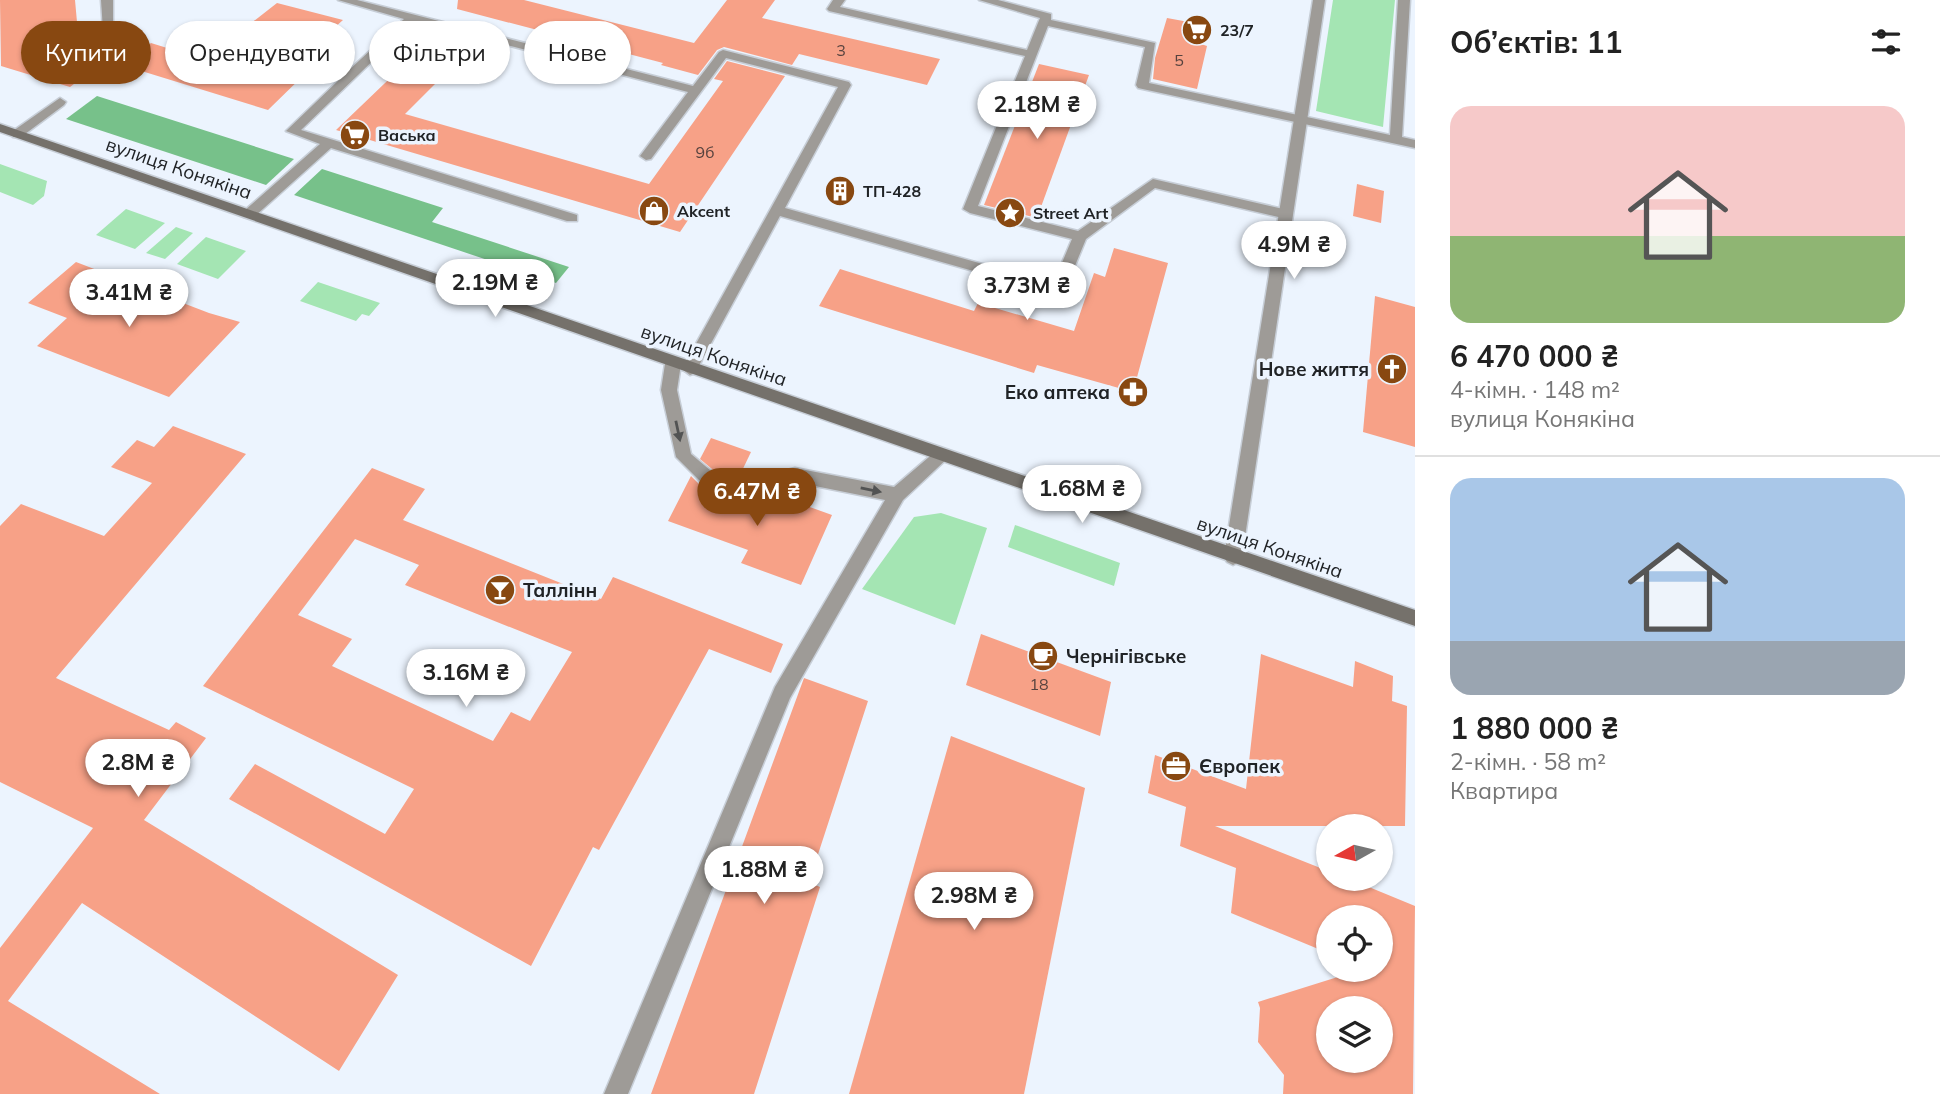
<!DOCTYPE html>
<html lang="uk">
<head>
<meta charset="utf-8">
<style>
	:root { --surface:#fff; --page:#f6f6f6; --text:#222; --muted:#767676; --line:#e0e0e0; --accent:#884811 }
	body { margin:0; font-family:Mulish,sans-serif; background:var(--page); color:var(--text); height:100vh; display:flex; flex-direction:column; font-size:26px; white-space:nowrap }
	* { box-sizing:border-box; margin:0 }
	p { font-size:23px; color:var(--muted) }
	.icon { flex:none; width:38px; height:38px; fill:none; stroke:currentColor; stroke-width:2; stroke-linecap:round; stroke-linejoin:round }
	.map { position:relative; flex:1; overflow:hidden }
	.details { display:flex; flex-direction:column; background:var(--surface); width:525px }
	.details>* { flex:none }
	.hud { position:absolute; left:21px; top:21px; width:665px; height:63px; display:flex; gap:14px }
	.needle { width:46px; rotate:262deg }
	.fabs { position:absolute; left:1316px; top:814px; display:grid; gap:14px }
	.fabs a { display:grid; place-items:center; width:77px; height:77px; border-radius:50%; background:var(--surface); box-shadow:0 2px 5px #0004; font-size:35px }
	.price { position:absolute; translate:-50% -60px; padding:0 16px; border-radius:24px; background:#fff; color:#222; font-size:23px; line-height:46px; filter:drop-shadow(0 2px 4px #0008) }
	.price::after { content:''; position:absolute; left:50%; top:42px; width:21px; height:16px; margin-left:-10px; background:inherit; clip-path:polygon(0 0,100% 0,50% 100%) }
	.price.current { background:var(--accent); color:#fff }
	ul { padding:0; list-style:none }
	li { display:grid; align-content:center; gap:14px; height:371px; padding:0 35px }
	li+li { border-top:2px solid var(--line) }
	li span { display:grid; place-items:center; height:217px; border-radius:21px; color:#555 }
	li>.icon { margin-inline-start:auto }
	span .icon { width:126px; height:126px; fill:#fffc; stroke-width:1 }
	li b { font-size:30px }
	h2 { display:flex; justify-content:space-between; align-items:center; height:84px; padding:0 35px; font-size:30px }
	.pill { padding:0 24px; border-radius:32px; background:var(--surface); box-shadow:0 2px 5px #0004; font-size:24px; line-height:63px }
	.pill.current { background:var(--accent); color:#fff }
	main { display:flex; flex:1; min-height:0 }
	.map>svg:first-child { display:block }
	.green { fill:#a4e5b3 }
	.forest { fill:#77c18a }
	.building { fill:#f7a187; fill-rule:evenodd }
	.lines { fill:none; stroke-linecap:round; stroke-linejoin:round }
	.lane-casing { stroke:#c7ced7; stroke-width:3 }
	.street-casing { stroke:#c7ced7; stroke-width:3 }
	.secondary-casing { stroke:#c7ced7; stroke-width:3 }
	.lane { fill:#9e9b97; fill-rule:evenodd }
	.street { fill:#9e9b97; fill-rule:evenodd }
	.secondary { fill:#75716b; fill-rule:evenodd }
	.oneway { fill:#525353 }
	.labels { text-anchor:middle; stroke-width:7; stroke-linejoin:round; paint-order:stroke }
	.far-poi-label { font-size:16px; font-weight:bold; fill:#202326; stroke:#ecf4fe; text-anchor:start }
	.number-label { font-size:16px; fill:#56423e }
	.street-label { font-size:19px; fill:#202326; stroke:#ecf4fe }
	.poi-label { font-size:19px; font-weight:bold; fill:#202326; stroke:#ecf4fe; text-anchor:start }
</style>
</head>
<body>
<main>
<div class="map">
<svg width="1415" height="1094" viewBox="0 0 1415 1094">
	<rect width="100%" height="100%" fill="#ecf4fe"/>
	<g class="green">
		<polygon points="1333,0 1395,0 1383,127 1316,111"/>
		<polygon points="0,164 47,181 44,196 33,205 0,192"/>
		<polygon points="126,209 165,223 135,249 96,235"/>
		<polygon points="176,227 193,233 165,259 146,253"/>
		<polygon points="206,237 246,251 218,279 177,264"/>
		<polygon points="318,282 380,303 369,316 362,314 356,321 300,301"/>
		<polygon points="941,513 987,528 955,625 862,589 914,517"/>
		<polygon points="1015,525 1120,563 1114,586 1008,547"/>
	</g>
	<g class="forest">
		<polygon points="97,96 294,159 266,185 66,119"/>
		<polygon points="322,169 443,208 432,222 569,267 556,283 294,195"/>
	</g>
	<g class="building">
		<polygon points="0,0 75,0 78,33 124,46 70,87 1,66"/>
		<polygon points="458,0 524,0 694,43 727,0 775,0 762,18 940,59 927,85 799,54 792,65 724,47 717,50 698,75 661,65 663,63 457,9"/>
		<polygon points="277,3 343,20 324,37 342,42 319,62 232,38"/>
		<polygon points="1167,18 1205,25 1201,44 1207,46 1197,89 1153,79 1155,58"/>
		<polygon points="151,43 180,52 186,47 212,54 222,46 308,71 268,110 122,65"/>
		<polygon points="409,60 449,70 405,114 649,184 723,81 714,79 727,61 785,76 680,232 336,130"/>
		<polygon points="1039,64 1089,75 1037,218 984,205"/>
		<polygon points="1357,184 1384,191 1381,223 1353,216"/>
		<polygon points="1114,248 1168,263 1133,392 1037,365 1034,373 819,306 840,269 974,311 978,303 1074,331 1094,273 1105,277"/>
		<polygon points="76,262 209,313 240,322 169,397 37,346 67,318 28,303"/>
		<polygon points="1375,296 1415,307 1415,447 1363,432"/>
		<polygon points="173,426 246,454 56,678 169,730 176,722 206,738 144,820 398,975 339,1071 82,903 8,1001 160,1094 0,1094 0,948 93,828 0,782 0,526 21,504 104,536 152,483 111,467 137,440 154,447"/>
		<polygon points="711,438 751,452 739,477 718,474 700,459"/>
		<path d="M372 468 425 489 403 520 601 599 613 577 783 644 771 673 709 649 599 850 593 847 531 966 229 799 255 764 385 834 414 789 203 686ZM355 539 419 565 405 585 572 652 530 721 511 712 493 741 332 666 352 639 298 615Z"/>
		<polygon points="691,476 705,490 744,498 768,492 832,515 801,585 741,563 748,550 668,521"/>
		<polygon points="981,634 1111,682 1100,736 966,685"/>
		<path d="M1261 654 1353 687 1355 661 1393 676 1392 701 1407 706 1405 826H1215L1328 871V878H1347L1415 906 1413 1094H1283L1284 1075 1258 1042 1260 1008 1258 1002 1360 970H1381V917H1328V953L1231 913 1236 868 1180 846 1186 807 1148 793 1155 755 1246 789ZM1328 1008H1381V1060H1328Z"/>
		<polygon points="804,678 868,701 809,882 820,887 754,1094 651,1094"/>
		<polygon points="951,736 1085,788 1024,1094 849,1094"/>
	</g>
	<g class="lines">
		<g class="lane-casing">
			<g id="lane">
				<polygon points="101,0 113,0 113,32 103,30"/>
				<polygon points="338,0 357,0 693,86 719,52 723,50 849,82 851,85 785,208 1053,284 1072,239 970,213 963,209 1025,56 829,11 827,9 833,0 845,0 840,7 1027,50 1040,18 979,0 998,0 1051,14 1051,20 1155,43 1149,83 1390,135 1398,0 1410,0 1402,137 1415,140 1415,148 1138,88 1136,85 1145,47 1048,26 978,206 1078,231 1153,179 1292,211 1292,217 1287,219 1155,188 1086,239 1065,290 1058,295 780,216 695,373 690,375 682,369 838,87 726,58 651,159 646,160 640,156 688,92 414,21 301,130 577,215 577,221 567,221 331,148 254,217 244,217 244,211 320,144 286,131 341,78 195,35 201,32 347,72 404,19"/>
				<polygon points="60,98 66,102 64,105 21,137 13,137 13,131"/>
				<polygon points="673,358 681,364 677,390 691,454 717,476 745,481 795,468 894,487 936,451 948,451 950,456 903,500 790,698 628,1094 604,1094 775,687 885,500 795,482 745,495 706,487 676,457 661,390 665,364"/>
			</g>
		</g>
		<g class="street-casing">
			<polygon id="street" points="1313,0 1325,0 1242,557 1239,562 1233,565 1227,562 1224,557"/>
		</g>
		<g class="secondary-casing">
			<polygon id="secondary" points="0,124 1415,610 1415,626 0,132"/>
		</g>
		<use href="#lane" class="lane"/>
		<use href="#street" class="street"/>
		<use href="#secondary" class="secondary"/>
	</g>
	<defs><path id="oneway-solid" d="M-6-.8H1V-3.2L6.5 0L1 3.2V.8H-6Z" transform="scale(1.75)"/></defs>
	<g class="oneway">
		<use href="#oneway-solid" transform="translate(678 431) rotate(78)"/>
		<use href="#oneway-solid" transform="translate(871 490) rotate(11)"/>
	</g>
	<defs>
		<g id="supermarket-disc" transform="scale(1.575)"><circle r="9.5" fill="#884811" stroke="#ecf4fe"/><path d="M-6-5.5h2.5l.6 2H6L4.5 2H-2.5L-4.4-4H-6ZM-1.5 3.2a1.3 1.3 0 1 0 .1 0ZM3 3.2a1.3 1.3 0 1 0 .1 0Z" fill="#fff"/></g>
		<g id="building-disc" transform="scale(1.575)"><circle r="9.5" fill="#884811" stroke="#ecf4fe"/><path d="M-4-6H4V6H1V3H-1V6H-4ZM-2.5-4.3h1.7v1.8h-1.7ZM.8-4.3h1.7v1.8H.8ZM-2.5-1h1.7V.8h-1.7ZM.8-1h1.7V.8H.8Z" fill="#fff"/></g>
		<g id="shop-disc" transform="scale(1.575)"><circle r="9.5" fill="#884811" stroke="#ecf4fe"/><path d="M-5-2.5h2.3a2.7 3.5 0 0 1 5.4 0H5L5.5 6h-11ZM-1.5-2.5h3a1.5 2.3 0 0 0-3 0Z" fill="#fff"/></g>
		<g id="sight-disc" transform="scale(1.575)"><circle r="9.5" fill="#884811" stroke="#ecf4fe"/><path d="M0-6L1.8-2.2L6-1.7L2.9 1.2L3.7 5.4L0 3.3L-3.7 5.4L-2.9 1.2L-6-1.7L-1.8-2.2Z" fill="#fff"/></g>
		<g id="church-disc" transform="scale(1.575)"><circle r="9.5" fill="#884811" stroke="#ecf4fe"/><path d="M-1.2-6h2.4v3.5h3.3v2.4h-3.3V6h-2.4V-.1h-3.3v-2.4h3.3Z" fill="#fff"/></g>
		<g id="pharmacy-disc" transform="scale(1.575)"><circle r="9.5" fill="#884811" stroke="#ecf4fe"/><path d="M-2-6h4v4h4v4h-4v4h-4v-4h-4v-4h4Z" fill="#fff"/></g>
		<g id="bar-disc" transform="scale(1.575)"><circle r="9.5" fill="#884811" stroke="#ecf4fe"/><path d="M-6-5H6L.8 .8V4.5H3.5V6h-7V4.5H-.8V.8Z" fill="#fff"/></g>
		<g id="cafe-disc" transform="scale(1.575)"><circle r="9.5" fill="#884811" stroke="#ecf4fe"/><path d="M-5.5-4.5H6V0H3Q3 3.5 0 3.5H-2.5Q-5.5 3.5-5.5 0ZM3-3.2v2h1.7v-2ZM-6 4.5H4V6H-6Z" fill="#fff"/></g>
		<g id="office-disc" transform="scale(1.575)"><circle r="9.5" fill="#884811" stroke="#ecf4fe"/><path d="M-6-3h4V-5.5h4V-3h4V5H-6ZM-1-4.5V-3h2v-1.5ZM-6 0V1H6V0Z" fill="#fff"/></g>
	</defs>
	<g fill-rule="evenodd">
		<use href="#supermarket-disc" x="1197" y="30"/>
		<use href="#supermarket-disc" x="355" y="135"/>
		<use href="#building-disc" x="840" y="191"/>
		<use href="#shop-disc" x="654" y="211"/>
		<use href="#sight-disc" x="1010" y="213"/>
		<use href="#church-disc" x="1392" y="369"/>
		<use href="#pharmacy-disc" x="1133" y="392"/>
		<use href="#bar-disc" x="500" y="590"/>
		<use href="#cafe-disc" x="1043" y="656"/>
		<use href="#office-disc" x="1176" y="766"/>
	</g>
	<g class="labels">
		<g class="far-poi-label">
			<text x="1220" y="36">23/7</text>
			<text x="378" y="141">Васька</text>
			<text x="863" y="197">ТП-428</text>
			<text x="677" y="217">Akcent</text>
			<text x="1033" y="219">Street Art</text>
		</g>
		<g class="number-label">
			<text x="841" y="56">3</text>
			<text x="1179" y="66">5</text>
			<text x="705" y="158">9б</text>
			<text x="1039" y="690">18</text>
		</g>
		<g class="street-label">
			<text transform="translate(179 168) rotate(19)" y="7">вулиця Конякіна</text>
			<text transform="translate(714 355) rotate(19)" y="7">вулиця Конякіна</text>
			<text transform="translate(1270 547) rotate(19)" y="7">вулиця Конякіна</text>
		</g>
		<g class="poi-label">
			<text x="1369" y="376" text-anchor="end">Нове життя</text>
			<text x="1110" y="399" text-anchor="end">Еко аптека</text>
			<text x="523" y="597">Таллінн</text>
			<text x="1066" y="663">Чернігівське</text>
			<text x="1199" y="773">Європек</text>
		</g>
	</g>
</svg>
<div class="fabs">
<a><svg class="needle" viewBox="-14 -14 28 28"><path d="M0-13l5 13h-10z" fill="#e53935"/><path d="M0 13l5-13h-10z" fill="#767676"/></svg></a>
<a><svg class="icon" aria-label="locate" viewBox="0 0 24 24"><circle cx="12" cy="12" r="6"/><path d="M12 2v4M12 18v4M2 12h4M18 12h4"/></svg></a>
<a><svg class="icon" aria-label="layers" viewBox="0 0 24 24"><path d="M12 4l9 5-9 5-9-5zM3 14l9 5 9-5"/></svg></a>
</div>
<b class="price" style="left:1037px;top:141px">2.18M ₴</b>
<b class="price" style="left:1294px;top:281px">4.9M ₴</b>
<b class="price" style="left:495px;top:319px">2.19M ₴</b>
<b class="price" style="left:1027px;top:322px">3.73M ₴</b>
<b class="price" style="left:129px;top:329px">3.41M ₴</b>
<b class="price" style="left:1082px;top:525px">1.68M ₴</b>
<b class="price current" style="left:757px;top:528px">6.47M ₴</b>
<b class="price" style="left:466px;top:709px">3.16M ₴</b>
<b class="price" style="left:138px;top:799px">2.8M ₴</b>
<b class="price" style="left:764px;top:906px">1.88M ₴</b>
<b class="price" style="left:974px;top:932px">2.98M ₴</b>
<div class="hud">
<a class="pill current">Купити</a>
<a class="pill">Орендувати</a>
<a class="pill">Фільтри</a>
<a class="pill">Нове</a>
</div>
</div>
<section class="details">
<h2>Об’єктів: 11<svg class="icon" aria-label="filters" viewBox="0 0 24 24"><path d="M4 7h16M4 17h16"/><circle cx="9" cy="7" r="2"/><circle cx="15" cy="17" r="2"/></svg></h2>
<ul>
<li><span style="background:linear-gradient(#f6c9c9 60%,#8fb573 0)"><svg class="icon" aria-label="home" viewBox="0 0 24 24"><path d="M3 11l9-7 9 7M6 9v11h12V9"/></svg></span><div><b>6 470 000 ₴</b><p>4-кімн. · 148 m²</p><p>вулиця Конякіна</p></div></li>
<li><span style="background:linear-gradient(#a9c7e8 75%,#9aa5b1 0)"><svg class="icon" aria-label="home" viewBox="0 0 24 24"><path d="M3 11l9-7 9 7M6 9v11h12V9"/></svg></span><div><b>1 880 000 ₴</b><p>2-кімн. · 58 m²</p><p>Квартира</p></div></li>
</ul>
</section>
</main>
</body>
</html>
